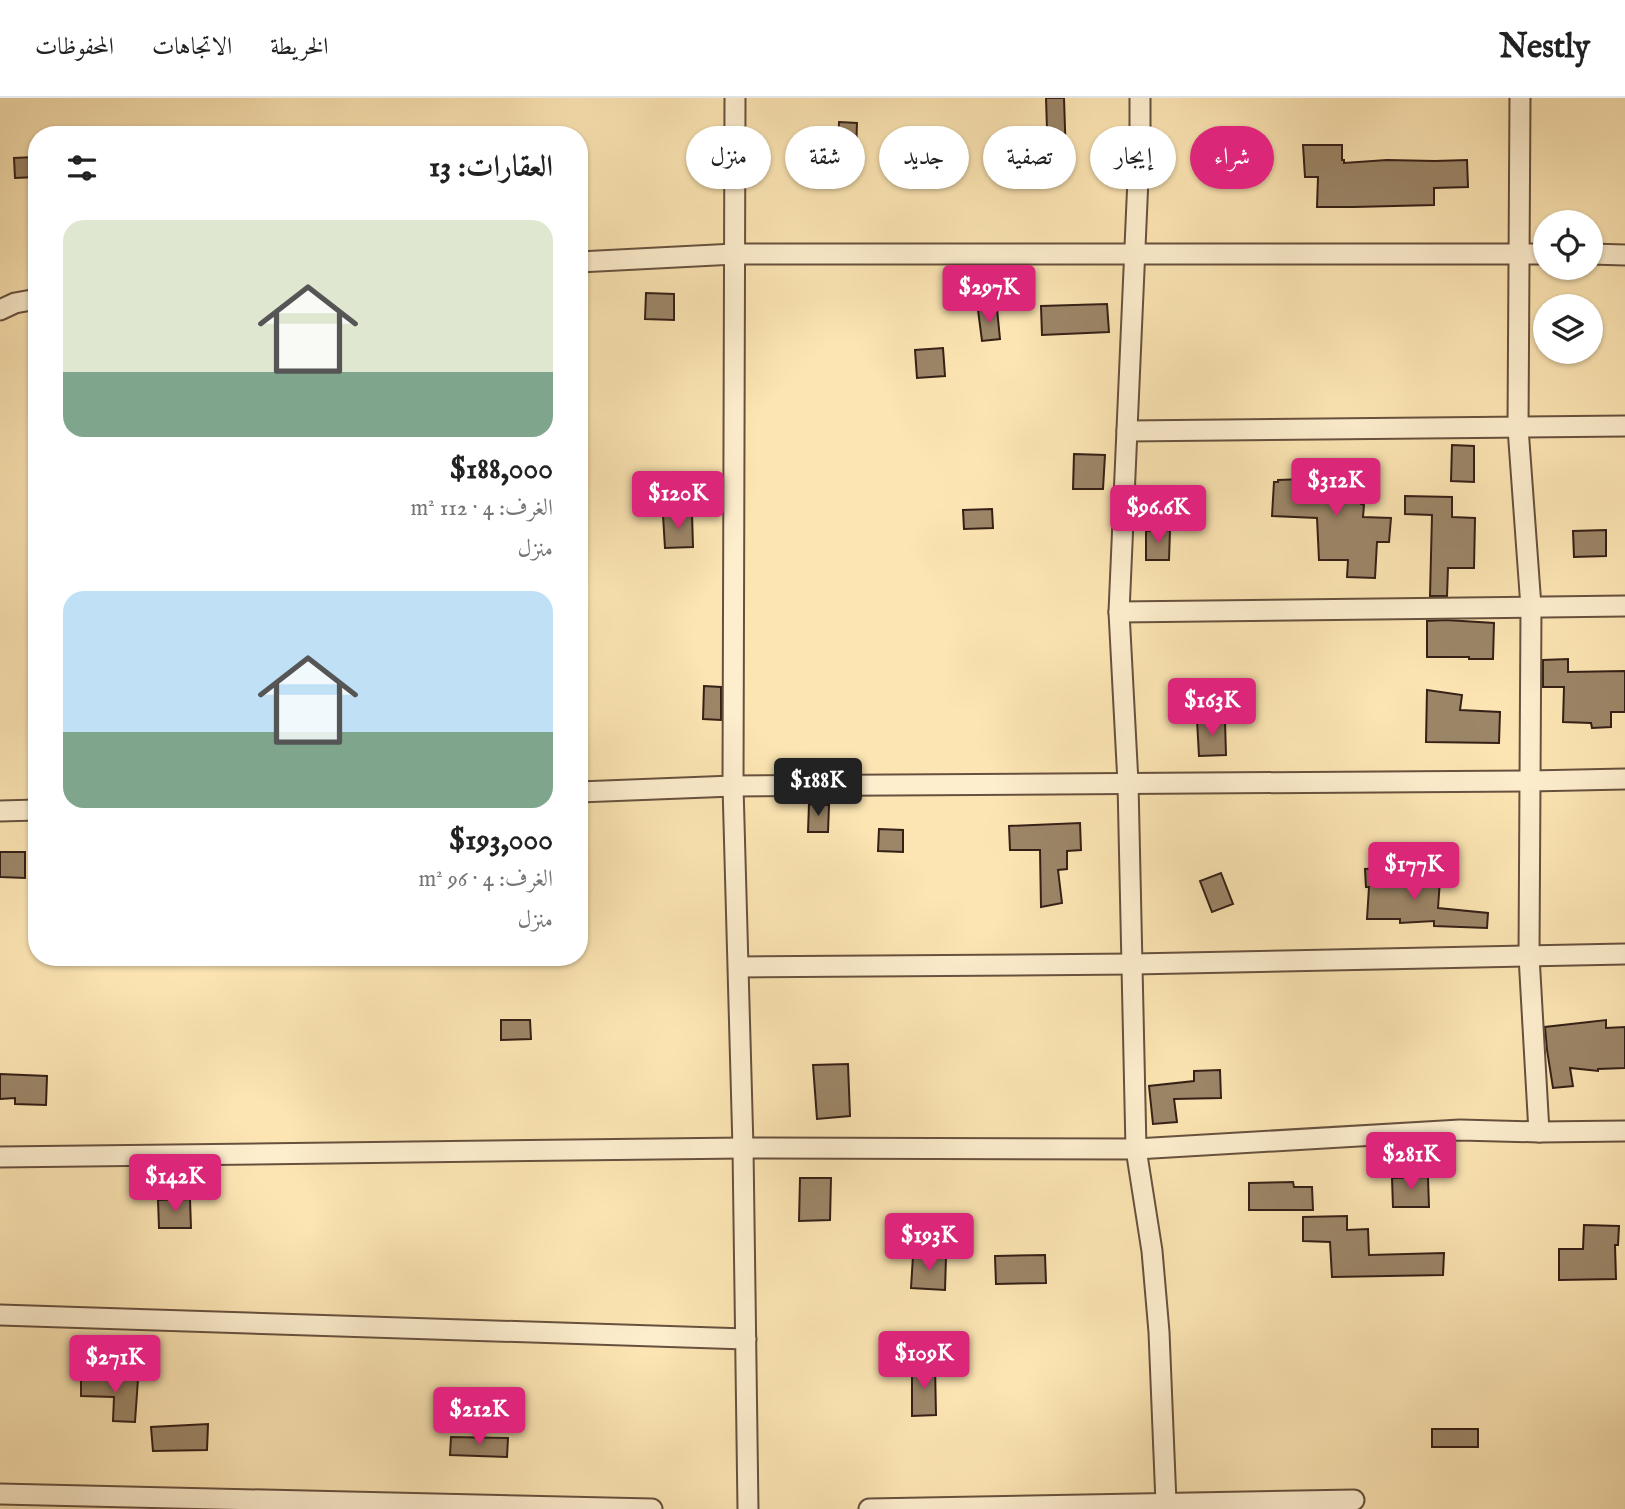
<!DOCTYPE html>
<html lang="ar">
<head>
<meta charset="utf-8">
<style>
	:root { --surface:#fff; --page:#f2f2f2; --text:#222; --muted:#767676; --line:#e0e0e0; --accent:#db2777 }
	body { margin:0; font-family:"IM FELL English",Amiri,serif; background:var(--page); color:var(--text); direction:rtl; height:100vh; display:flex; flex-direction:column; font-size:26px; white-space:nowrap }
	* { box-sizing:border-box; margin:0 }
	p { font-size:23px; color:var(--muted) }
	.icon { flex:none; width:38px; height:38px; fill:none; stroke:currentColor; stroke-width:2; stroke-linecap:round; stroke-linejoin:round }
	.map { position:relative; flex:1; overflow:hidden; direction:ltr }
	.details { position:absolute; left:28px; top:28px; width:560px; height:840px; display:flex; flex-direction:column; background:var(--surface); border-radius:28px; box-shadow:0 2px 5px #0004; direction:rtl }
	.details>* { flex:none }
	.guide { position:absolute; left:609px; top:28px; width:665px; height:63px; direction:rtl; display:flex; gap:14px }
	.fabs { position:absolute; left:1533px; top:112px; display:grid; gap:14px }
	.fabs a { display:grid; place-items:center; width:70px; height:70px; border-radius:50%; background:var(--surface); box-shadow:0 2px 5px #0004; font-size:35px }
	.price { position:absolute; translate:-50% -60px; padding:0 16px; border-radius:7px; background:var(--accent); color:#fff; font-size:23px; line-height:46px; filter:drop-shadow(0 2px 4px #0008) }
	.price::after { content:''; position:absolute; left:50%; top:42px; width:21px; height:16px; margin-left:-10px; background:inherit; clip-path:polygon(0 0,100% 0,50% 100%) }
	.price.active { background:#222; color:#fff }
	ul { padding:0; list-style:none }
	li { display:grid; align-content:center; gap:14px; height:371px; padding:0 35px }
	li span { display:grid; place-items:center; height:217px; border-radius:21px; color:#555 }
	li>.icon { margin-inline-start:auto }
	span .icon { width:126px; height:126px; fill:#fffc; stroke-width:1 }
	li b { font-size:30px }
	h2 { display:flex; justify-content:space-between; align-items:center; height:84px; padding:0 35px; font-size:30px }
	.chip { padding:0 24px; border-radius:32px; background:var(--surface); box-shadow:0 2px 5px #0004; font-size:24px; line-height:63px }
	.chip.active { background:var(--accent); color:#fff }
	header { display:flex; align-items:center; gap:42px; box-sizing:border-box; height:98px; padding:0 35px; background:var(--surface); border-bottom:2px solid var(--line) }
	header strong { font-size:33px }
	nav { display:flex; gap:38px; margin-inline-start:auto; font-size:24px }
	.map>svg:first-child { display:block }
	.building { fill:#9c8668; stroke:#352017; stroke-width:2 }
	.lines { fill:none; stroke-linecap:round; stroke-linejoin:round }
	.street-casing { stroke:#67513e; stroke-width:23 }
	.street { stroke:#fdeece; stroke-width:19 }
</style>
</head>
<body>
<header>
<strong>Nestly</strong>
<nav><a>الخريطة</a><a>الاتجاهات</a><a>المحفوظات</a></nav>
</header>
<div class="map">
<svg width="1625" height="1411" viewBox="0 0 1625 1411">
	<rect width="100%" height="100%" fill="#fce5b3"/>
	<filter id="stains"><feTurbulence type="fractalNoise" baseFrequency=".00286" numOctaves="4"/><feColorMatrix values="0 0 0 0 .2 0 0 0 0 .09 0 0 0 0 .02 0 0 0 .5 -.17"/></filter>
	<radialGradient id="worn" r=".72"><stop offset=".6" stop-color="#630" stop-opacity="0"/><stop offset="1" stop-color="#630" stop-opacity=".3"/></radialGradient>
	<g class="building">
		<polygon points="1046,0 1064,0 1066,61 1048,62"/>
		<polygon points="839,24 857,25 856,55 838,55"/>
		<polygon points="1303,47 1342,47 1342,62 1344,62 1344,65 1387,62 1435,63 1467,62 1468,89 1434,90 1434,107 1354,109 1317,109 1318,79 1305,79"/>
		<polygon points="35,59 36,79 15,80 14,60"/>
		<polygon points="646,195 674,196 674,222 645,221"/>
		<polygon points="1107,206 1109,234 1042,237 1041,208"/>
		<polygon points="997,211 1000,241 982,243 978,212"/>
		<polygon points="943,250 945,278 917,280 915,252"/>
		<polygon points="1452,347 1474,348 1474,384 1451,383"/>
		<polygon points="1074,356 1105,357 1103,391 1073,391"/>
		<polygon points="1334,370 1362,371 1361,406 1364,407 1363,419 1391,420 1389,444 1377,444 1375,480 1347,479 1348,462 1319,462 1317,420 1272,418 1274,384 1278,384 1278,382 1334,380"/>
		<polygon points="1405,398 1452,399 1452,419 1475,420 1474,470 1448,470 1447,498 1430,498 1432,417 1405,416"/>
		<polygon points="992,411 993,430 964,431 963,412"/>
		<polygon points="692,416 693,449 665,450 663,417"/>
		<polygon points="1170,432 1169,462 1146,462 1146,433"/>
		<polygon points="1606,432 1606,458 1574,459 1573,433"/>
		<polygon points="1446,522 1494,525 1493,561 1469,561 1469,559 1427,559 1427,523"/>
		<polygon points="1568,561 1568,574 1625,573 1625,614 1611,614 1611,629 1592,630 1591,625 1563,624 1564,589 1543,589 1543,562"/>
		<polygon points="704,588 721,589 721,622 703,621"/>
		<polygon points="1427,592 1462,597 1460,612 1500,614 1499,645 1426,644"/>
		<polygon points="1197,622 1225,623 1226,657 1199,658"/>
		<polygon points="809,706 829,707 828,734 808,734"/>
		<polygon points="1080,725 1081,752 1067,753 1067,771 1058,772 1062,805 1041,809 1040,752 1010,752 1009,728"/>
		<polygon points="879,731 903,732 903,754 878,753"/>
		<polygon points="0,754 25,754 25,780 0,779"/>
		<polygon points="1387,770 1387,781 1427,780 1427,782 1440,782 1438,810 1488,815 1487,830 1434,828 1434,823 1400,825 1400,821 1367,821 1369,789 1366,789 1365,771"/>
		<polygon points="1221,775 1233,806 1212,814 1200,783"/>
		<polygon points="501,922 530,922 531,941 501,942"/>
		<polygon points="1606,922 1606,930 1625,929 1625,970 1598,971 1598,973 1570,970 1573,988 1553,990 1547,952 1545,929"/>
		<polygon points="848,966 850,1018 817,1021 813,967"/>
		<polygon points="1220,972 1221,1000 1174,1001 1177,1024 1153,1026 1149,988 1194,983 1194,973"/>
		<polygon points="0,976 47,978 46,1007 15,1006 15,1000 0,1001"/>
		<polygon points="1428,1079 1429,1109 1393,1109 1392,1080"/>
		<polygon points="800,1080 831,1080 830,1122 799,1123"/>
		<polygon points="1293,1084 1294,1089 1312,1089 1313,1112 1249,1112 1249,1085"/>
		<polygon points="190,1101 191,1130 159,1130 158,1102"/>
		<polygon points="1347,1118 1347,1132 1368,1131 1369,1157 1444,1155 1443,1177 1332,1179 1330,1144 1303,1143 1303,1119"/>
		<polygon points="1584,1127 1619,1128 1618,1147 1615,1147 1616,1181 1559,1182 1559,1151 1583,1151"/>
		<polygon points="1045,1157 1046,1185 996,1186 995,1158"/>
		<polygon points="913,1158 946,1159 945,1192 911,1190"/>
		<polygon points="935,1268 936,1317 912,1318 912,1269"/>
		<polygon points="81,1280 138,1281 135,1324 113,1323 114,1299 81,1298"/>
		<polygon points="208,1326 207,1352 153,1353 151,1329"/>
		<rect x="1432" y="1331" width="46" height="18"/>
		<polygon points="451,1339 508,1340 507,1359 450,1357"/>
	</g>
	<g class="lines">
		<g class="street-casing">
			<g id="street">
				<polyline points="735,0 733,688 743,1050 748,1411"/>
				<polyline points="1140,0 1140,35 1119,514 1128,685 1136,1051 1152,1153 1159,1234 1166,1405"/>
				<polyline points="1520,0 1518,330 1531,509 1529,858 1539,1034"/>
				<polyline points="1591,156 1625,157"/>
				<polyline points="579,164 735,156 1545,156"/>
				<polyline points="0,212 15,205 37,201"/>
				<polyline points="1127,333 1625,328"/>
				<polyline points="1119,514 1625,508"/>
				<polyline points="579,694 733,688 1530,683 1625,681"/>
				<polyline points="0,713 37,712"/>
				<polyline points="739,869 1133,866 1625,856"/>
				<polyline points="0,1059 743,1050 1136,1051 1460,1032 1539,1034 1625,1033"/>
				<polyline points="0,1217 746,1241"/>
				<polyline points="0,1396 652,1411"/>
				<polyline points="869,1411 1354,1402"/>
			</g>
		</g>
		<use href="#street" class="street"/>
	</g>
	<rect width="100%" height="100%" filter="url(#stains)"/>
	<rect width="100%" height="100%" fill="url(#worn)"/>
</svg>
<div class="fabs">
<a><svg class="icon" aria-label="locate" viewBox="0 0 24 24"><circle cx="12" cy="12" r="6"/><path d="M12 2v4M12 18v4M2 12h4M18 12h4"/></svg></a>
<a><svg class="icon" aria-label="layers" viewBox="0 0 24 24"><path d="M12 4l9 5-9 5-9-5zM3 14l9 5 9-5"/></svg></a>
</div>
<b class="price" style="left:989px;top:227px">$297K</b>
<b class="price" style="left:1336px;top:420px">$312K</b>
<b class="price" style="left:678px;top:433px">$120K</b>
<b class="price" style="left:1158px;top:447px">$96.6K</b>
<b class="price" style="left:1212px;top:640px">$163K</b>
<b class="price active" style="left:818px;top:720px">$188K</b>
<b class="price" style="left:1414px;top:804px">$177K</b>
<b class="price" style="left:1411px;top:1094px">$281K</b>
<b class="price" style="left:175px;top:1116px">$142K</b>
<b class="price" style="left:929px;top:1175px">$193K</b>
<b class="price" style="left:924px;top:1293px">$109K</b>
<b class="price" style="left:115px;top:1297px">$271K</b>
<b class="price" style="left:479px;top:1349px">$212K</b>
<div class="guide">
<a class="chip active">شراء</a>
<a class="chip">إيجار</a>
<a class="chip">تصفية</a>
<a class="chip">جديد</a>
<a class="chip">شقة</a>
<a class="chip">منزل</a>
</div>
<section class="details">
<h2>العقارات: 13<svg class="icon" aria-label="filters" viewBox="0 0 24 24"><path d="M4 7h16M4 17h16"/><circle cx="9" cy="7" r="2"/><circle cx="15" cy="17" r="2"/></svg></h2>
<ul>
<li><span style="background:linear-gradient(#dfe7d0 70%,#7fa58c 0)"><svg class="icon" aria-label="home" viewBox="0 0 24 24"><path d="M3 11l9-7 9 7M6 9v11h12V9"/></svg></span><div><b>$188,000</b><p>الغرف: 4 · 112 m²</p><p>منزل</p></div></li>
<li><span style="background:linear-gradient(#bfe0f5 65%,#7fa58c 0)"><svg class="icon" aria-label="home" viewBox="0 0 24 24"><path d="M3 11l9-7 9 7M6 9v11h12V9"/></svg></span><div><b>$193,000</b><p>الغرف: 4 · 96 m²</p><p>منزل</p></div></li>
</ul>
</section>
</div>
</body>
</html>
